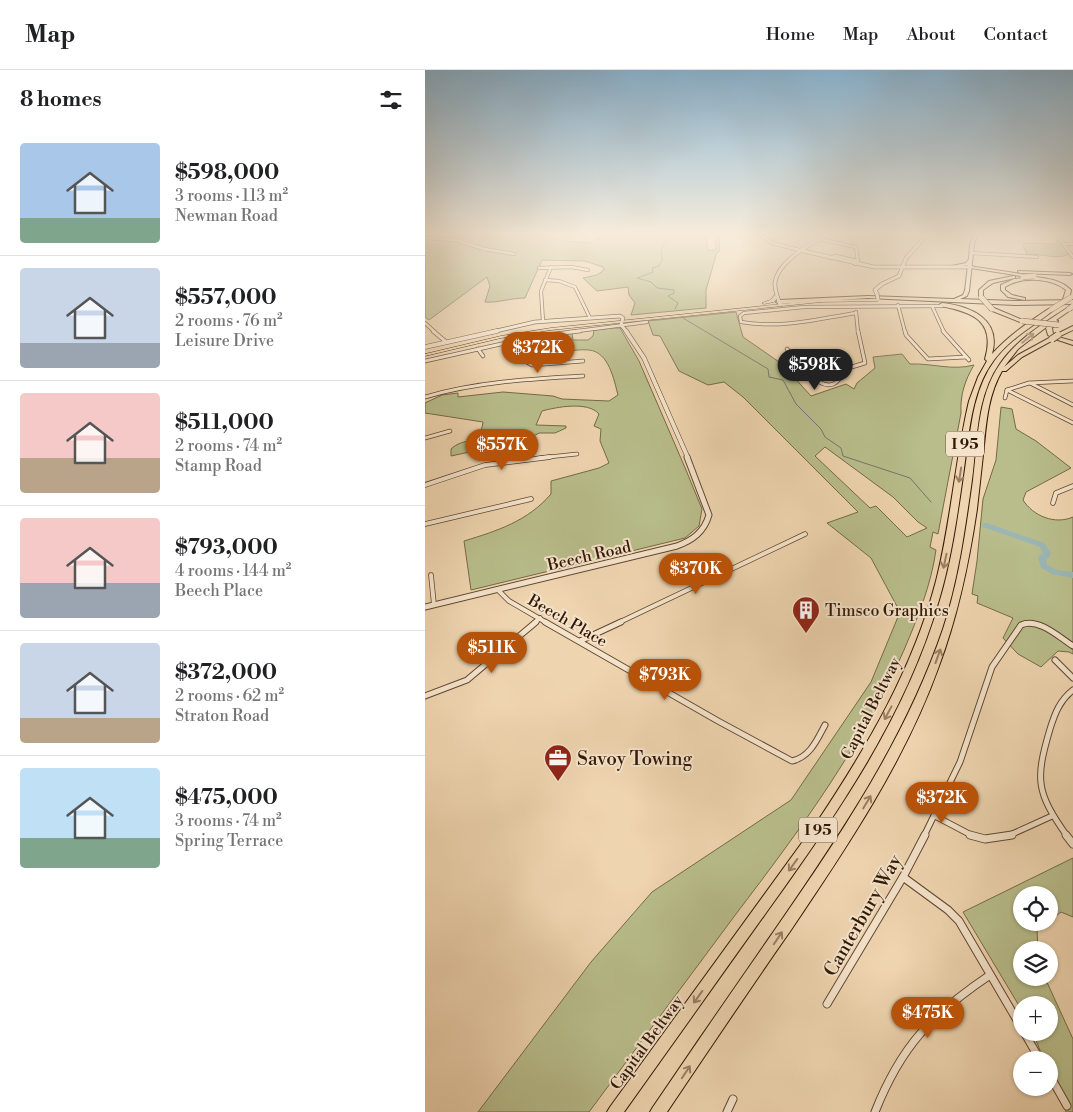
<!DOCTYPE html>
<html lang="en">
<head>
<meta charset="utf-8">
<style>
	:root { --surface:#fff; --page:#f2f2f2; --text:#202124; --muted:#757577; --line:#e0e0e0; --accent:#b45309 }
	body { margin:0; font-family:"Libre Bodoni",serif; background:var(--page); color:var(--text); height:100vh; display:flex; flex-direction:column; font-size:19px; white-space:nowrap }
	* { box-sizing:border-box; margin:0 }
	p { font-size:16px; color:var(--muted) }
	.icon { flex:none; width:28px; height:28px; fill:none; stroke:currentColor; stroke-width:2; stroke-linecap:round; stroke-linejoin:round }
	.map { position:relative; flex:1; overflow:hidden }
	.drawer { display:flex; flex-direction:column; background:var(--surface); width:425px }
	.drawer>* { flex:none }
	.tools { position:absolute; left:588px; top:816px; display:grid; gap:10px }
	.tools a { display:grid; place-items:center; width:45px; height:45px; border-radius:50%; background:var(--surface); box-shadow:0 1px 4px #0004; font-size:25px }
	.price { position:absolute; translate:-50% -42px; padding:0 11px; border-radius:18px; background:var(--accent); color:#fff; font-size:16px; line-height:32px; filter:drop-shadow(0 1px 2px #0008) }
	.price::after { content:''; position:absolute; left:50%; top:30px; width:15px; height:11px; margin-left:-8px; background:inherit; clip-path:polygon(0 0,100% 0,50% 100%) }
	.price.selected { background:#222; color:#fff }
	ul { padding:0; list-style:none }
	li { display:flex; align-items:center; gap:15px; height:125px; padding:0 20px }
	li+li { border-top:1px solid var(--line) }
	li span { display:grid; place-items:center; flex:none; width:140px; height:100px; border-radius:5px; color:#555 }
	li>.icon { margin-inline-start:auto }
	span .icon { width:60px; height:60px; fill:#fffc; stroke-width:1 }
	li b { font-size:21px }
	h2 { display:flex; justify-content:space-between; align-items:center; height:60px; padding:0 20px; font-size:21px }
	header { display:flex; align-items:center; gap:30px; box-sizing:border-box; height:70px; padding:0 25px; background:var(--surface); border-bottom:1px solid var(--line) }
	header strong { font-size:24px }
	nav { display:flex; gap:28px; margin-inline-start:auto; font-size:18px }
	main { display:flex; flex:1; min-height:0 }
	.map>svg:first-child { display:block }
	.green { fill:#b8bd8b; stroke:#756a48; fill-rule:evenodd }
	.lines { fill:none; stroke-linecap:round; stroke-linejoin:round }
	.stream { stroke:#72776e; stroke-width:1 }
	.river { fill:#9cb6b4; fill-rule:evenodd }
	.minor-far4-casing { stroke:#614730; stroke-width:4 }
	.minor-far3-casing { stroke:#614730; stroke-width:4.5 }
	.minor-far2-casing { stroke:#614730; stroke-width:5.5 }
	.minor-far1-casing { stroke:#614730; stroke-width:7 }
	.minor-casing { stroke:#614730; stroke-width:9 }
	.tertiary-far2-casing { stroke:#614730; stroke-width:4.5 }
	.tertiary-far1-casing { stroke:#614730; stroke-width:5 }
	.tertiary-casing { stroke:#614730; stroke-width:7 }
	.secondary-casing { stroke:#321805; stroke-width:2 }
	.trunk-casing { stroke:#321805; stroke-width:1 }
	.motorway-casing { stroke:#321805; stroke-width:2 }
	.minor-far4 { stroke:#f4e3cb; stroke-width:2.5 }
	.minor-far3 { stroke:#f4e3cb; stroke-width:3 }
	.minor-far2 { stroke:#f4e3cb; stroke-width:4 }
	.minor-far1 { stroke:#f4e3cb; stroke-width:5 }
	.minor { stroke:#f4e3cb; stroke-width:7 }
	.tertiary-far2 { stroke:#f4e3cb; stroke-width:3 }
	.tertiary-far1 { stroke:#f4e3cb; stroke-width:4 }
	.tertiary { stroke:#f4e3cb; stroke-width:5 }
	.secondary { fill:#f4e3cb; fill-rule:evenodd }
	.trunk { fill:#eed4af; fill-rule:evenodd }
	.motorway { fill:#eed4af; fill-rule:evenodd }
	.tertiary-bridge-casing { stroke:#614730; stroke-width:4.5; stroke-linecap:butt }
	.motorway-bridge-far1-casing { stroke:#321805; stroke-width:6; stroke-linecap:butt }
	.motorway-bridge-casing { stroke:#321805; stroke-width:8; stroke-linecap:butt }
	.tertiary-bridge { stroke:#f4e3cb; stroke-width:3 }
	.motorway-bridge-far1 { stroke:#eed4af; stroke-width:5 }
	.motorway-bridge { stroke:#eed4af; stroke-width:6 }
	.oneway { stroke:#997f62 }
	.labels { text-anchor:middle; stroke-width:4; stroke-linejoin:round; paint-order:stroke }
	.shield { fill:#f4e3cb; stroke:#6c5540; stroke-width:1 }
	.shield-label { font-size:15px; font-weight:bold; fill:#321805 }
	.street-label { font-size:16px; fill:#321805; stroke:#f4e3cb }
	.poi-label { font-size:16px; fill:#321805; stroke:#f4e3cb; text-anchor:start }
	.near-poi-label { font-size:19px; fill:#321805; stroke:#f4e3cb; text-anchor:start }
	.near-street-label { font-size:19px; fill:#321805; stroke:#f4e3cb }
</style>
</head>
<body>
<header>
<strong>Map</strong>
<nav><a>Home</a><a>Map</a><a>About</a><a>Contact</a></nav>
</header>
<main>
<section class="drawer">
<h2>8 homes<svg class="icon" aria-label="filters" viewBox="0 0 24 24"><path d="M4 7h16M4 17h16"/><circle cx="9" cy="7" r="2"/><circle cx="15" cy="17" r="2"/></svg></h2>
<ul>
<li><span style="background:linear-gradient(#a9c7e8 75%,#7fa58c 0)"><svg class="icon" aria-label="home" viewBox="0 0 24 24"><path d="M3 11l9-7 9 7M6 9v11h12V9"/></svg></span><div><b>$598,000</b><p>3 rooms · 113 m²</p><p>Newman Road</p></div></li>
<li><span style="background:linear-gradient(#c9d6e8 75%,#9aa5b1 0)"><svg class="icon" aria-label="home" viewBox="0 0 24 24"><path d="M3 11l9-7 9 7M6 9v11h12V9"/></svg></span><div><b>$557,000</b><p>2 rooms · 76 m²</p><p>Leisure Drive</p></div></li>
<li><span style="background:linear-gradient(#f6c9c9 65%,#b9a48a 0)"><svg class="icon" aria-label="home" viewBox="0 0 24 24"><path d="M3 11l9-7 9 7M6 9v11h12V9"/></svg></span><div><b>$511,000</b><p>2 rooms · 74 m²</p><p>Stamp Road</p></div></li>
<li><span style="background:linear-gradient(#f6c9c9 65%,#9aa5b1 0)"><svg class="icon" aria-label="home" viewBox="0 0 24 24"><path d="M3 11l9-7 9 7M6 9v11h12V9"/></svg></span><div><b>$793,000</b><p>4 rooms · 144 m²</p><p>Beech Place</p></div></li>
<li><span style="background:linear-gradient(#c9d6e8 75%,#b9a48a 0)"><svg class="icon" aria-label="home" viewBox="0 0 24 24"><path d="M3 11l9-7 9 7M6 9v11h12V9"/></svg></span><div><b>$372,000</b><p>2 rooms · 62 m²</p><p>Straton Road</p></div></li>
<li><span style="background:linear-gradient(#bfe0f5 70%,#7fa58c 0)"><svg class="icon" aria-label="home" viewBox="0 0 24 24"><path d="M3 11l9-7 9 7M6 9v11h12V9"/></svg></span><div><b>$475,000</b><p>3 rooms · 74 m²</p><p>Spring Terrace</p></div></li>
</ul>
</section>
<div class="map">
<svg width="648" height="1042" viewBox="0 0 648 1042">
	<rect width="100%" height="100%" fill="#eed4af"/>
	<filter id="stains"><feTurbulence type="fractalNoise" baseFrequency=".004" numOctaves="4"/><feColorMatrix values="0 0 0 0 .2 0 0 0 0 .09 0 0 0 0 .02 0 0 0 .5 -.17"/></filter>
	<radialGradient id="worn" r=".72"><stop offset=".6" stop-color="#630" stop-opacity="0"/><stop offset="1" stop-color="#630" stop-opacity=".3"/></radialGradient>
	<g class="green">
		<path d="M0 164H129L128 166 137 171 166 173 177 164H282V180H291V164H298H295L294 182H292L281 220V238L206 245 210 233 204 225 203 217 172 221 158 208 172 205 179 200 178 197 160 191 117 190 100 228C86 228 73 233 60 232L65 216 62 207 4 250 0 247Z"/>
		<path d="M632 171H634L644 184C630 191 616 182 602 185L598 174 604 173 629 174Z"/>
		<path d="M311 242 318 267 357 294 386 326 421 314 429 319 432 313 450 298 448 287 477 284 485 294C507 293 527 301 549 295 540 310 535 325 536 343L513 464 508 462 505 477 511 480C506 515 493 547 479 580 436 677 375 760 311 844 262 910 213 976 164 1042H53L166 892 227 822 366 730 446 612 475 542 446 488 402 453 433 442 318 327 299 312 283 315 254 301 235 266 228 265 223 251ZM400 377 468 427 493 452 502 458 482 467 451 436 445 438 390 386Z"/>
		<path d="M188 258H195L214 291 261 400 277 439 274 456 260 468 46 520 39 471C72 461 103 451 126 424V411L174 398 184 393 175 371 176 359 169 356 174 344C163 331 132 337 117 341L111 355 141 356V358L130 363H114L96 373 82 376 68 377 26 386V379C38 367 55 376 58 352L0 343V333L17 325 33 323V327L78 322 128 326 137 329 184 331 193 325C189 310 184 282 164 280 155 279 145 281 136 282L134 274 135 265 147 263 148 270H163L168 266 169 260Z"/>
		<path d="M576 337 587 339 591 359 611 371 646 398 601 422 598 430C608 446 630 455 648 447V584L644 582 633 581 616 597 593 584 578 568 588 548 552 533 553 526 547 524 552 491 558 429 571 390Z"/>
		<polygon points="648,788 648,847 636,842 624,851 624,825 596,825 596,852 621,853 612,860 613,880 596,880 596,908 620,908 648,969 648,1042 641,1042 624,1001 624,990 619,990 608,963 624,962 624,935 596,935 596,939 538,842"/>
	</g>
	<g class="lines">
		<g class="stream">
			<polyline points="240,164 238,166 242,171 236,179 237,190 234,196 227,198 228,202 212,208 226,212 232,218 249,220 249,223 243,226 253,233 250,239"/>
			<polyline points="258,248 343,299 344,307 358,310 371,334 396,359 400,367 416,378 418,386 485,408 506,432"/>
		</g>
		<polygon class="river" points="558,453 562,453 619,473 626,483 624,488 621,489 622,495 632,500 648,502 648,508 627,504 616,498 613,487 618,483 615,477 558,457 557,455"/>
		<g class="minor-far4-casing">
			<g id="minor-far4">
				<polyline points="333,164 347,173 378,181"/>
				<polyline points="631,164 648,187"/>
				<polyline points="0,168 31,170 59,179 89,184"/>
				<polyline points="394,169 431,177 433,191 430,194"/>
				<polyline points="639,174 648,174"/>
				<polyline points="546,183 612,187"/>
				<polyline points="405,188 411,186 433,191"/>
				<polyline points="114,198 146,197 163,200"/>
				<polyline points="120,210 134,211 150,217 165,248"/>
				<polyline points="473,235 480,262"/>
				<polyline points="507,236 519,262"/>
				<polyline points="431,242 433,262"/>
				<path d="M431 243C394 249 353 259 316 252L315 246 319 243 379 237 517 236"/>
				<polyline points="118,251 116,221 126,197"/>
				<polyline points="0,253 10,262"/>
				<polyline points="145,262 222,252"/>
			</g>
		</g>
		<g class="minor-far3-casing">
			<g id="minor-far3">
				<polyline points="8,261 20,271"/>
				<polyline points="480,261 481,265 503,289 541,287"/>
				<polyline points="518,261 544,290"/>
				<polyline points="88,271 102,292 107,295 158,291"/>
				<polyline points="53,279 58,286"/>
				<path d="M362 279C376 295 405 338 420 299L440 293 433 261"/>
				<polyline points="0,291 112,266 155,261"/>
				<polyline points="605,313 648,335"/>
				<polyline points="582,320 648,353"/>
				<path d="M0 327C51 312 105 309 158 306"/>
				<polyline points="580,328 582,320 604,313 648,311"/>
				<polyline points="0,368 25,361"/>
				<polyline points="114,388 152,384"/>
			</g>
		</g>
		<g class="minor-far2-casing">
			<g id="minor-far2">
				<polyline points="0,415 60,395 125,387"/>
				<polyline points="628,433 631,423 648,416"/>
				<polyline points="0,454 106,429"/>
				<polyline points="6,505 9,535"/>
				<polyline points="74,521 84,531 122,553"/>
				<polyline points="109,553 115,548"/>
				<polyline points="193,553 380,464"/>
				<polyline points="600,553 607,553"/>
			</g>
		</g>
		<g class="minor-far1-casing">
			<g id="minor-far1">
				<path d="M120 552 293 651 367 691C385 687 392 670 400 655"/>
				<polyline points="155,571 196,552"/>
				<polyline points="630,590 648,608"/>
				<polyline points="0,626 42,610 111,552"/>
				<polyline points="510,746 548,766"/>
				<path d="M499 766 535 692 567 597 596 555C613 547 634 567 648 576"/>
				<polyline points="583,766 627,746"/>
				<path d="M642 766C611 722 610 710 625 659 630 643 635 630 648 620"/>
			</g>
		</g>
		<g class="minor-casing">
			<g id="minor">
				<polyline points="545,765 560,769 587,765"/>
				<polyline points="641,765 648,774"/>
				<polyline points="478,807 523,840 534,851 596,957"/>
				<polyline points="402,934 478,807 500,765"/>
				<polyline points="599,962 615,990"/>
				<polyline points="624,1004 642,1036"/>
				<polyline points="302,1042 308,1029"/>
				<path d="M450 1042C476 976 507 944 565 905"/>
			</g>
		</g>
		<g class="tertiary-far2-casing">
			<g id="tertiary-far2">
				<polyline points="378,181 449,197 546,197"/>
				<polyline points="452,224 450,220 457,214 474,206 481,188 503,164"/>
				<path d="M355 235C353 228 349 219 350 212 354 190 385 175 402 164"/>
				<polyline points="67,262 110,252 195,246 198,248 196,255 202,262"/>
			</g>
		</g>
		<g class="tertiary-far1-casing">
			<g id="tertiary-far1">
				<polyline points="201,261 219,288 263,388"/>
				<polyline points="0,277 72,261"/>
			</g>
		</g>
		<g class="tertiary-casing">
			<path id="tertiary" d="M0 537 252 476C268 470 279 462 284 445L262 387"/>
		</g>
		<g class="secondary-casing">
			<polygon id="secondary" points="549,164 553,164 549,174 544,221 542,222 540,221 543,195 529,197 527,196 541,193 544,189 545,174"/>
		</g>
		<g class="trunk-casing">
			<g id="trunk">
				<polygon points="350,225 354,226 349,232 339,234 337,233 345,230"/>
				<polygon points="451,229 453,229 453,231 396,232 126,260 76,268 0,286 0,284 76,266 126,258 396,230"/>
			</g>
		</g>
		<g class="motorway-casing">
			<g id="motorway">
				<polygon points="544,196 602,205 604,206 602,207 546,198 544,198"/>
				<polygon points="593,201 645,203 647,204 645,205 595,203 593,202"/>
				<polygon points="588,206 590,206 590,208 568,213 558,220 558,228 554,227 554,220 564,211"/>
				<path d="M611 207C624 209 636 210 646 220L645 225 642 229H638L641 220C626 208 597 206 580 217V220L587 225 600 228V230L583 227 576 220V215L589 209Z"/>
				<polygon points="540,220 544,221 542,226 535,229 590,231 648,230 648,234 590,235 443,228 354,234 351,232 354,230 443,226 529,229 538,225"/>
				<path d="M517 233C545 236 577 249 567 284 584 265 604 252 625 238L630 239C609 256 585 268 569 290 545 322 544 368 538 406 532 448 526 490 514 530 481 645 412 744 343 840 295 907 247 975 199 1042H182L185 1037 392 752C442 677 488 599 511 511 526 452 530 391 544 331L553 307 562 291 560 289C571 251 548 242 515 236L514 235Z"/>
				<polygon points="565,238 569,238 600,251 595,252 565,240"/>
				<path d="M642 238 647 239 631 250 633 251 627 258 628 264 630 265 648 256V260L633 267 648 271V275L630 269 597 287 581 301H577C562 327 561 357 558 385 556 403 554 421 552 439 544 493 533 545 514 596 480 691 422 777 366 860 324 920 283 981 242 1042H225L228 1037C268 978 308 920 349 861 415 766 480 670 518 559 534 511 541 460 548 410 553 371 552 327 575 294 592 269 618 254 642 238ZM624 255 621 258 623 265 626 267 593 285 579 297 593 279Z"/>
			</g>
		</g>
		<use href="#minor-far4" class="minor-far4"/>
		<use href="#minor-far3" class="minor-far3"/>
		<use href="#minor-far2" class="minor-far2"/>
		<use href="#minor-far1" class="minor-far1"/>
		<use href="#minor" class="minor"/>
		<use href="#tertiary-far2" class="tertiary-far2"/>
		<use href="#tertiary-far1" class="tertiary-far1"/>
		<use href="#tertiary" class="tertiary"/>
		<use href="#secondary" class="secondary"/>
		<use href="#trunk" class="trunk"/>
		<use href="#motorway" class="motorway"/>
		<g class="tertiary-bridge-casing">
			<polyline id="tertiary-bridge" points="452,224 453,229"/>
		</g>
		<g class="motorway-bridge-far1-casing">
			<g id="motorway-bridge-far1">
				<polyline points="598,207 609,206"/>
				<polyline points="556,227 567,239"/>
				<polyline points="627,239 645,228"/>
				<polyline points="644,239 648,236"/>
				<polyline points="597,251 634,255"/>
			</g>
		</g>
		<g class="motorway-bridge-casing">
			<polyline id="motorway-bridge" points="627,269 633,265"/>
		</g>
		<use href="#tertiary-bridge" class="tertiary-bridge"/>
		<use href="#motorway-bridge-far1" class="motorway-bridge-far1"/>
		<use href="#motorway-bridge" class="motorway-bridge"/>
	</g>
	<defs><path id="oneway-shaft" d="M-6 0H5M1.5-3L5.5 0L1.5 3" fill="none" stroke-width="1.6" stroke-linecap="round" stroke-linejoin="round" transform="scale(1.25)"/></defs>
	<g class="oneway">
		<use href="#oneway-shaft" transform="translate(603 268) rotate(-39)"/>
		<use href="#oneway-shaft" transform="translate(535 405) rotate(99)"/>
		<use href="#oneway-shaft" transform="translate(520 491) rotate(102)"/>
		<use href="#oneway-shaft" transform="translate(513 586) rotate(-70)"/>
		<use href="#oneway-shaft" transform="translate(463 643) rotate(118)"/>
		<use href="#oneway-shaft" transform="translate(442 732) rotate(-59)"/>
		<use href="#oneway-shaft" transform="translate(368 795) rotate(126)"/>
		<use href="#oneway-shaft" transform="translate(353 868) rotate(-56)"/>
		<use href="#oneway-shaft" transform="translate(273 927) rotate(126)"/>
		<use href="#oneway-shaft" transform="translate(261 1002) rotate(-56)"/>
	</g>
	<linearGradient id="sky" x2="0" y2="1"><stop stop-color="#89b5d3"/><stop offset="0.53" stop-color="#f7ecdb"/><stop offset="1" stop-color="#f7ecdb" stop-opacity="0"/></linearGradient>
	<rect width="648" height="309" fill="url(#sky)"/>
	<defs>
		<g id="building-pin" transform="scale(1.4375)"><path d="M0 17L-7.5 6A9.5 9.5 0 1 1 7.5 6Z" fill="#8f2418" stroke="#f4e3cb"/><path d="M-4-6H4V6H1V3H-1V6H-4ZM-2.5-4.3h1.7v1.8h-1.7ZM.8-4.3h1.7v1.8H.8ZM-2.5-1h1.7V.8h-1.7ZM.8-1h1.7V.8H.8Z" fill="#fff"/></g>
		<g id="office-pin" transform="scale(1.4375)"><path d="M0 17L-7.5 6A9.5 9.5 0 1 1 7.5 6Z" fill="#8f2418" stroke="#f4e3cb"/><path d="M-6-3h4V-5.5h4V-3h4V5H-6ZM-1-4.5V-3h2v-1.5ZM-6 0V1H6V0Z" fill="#fff"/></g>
	</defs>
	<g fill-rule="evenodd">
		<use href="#building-pin" x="381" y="540"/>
		<use href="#office-pin" x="133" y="688"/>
	</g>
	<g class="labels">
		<g class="shield">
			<rect x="521" y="361.5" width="38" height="25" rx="4"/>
			<rect x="374" y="747.5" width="38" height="25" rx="4"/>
		</g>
		<g class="shield-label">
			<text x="540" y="379">I 95</text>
			<text x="393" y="765">I 95</text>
		</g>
		<g class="street-label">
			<text transform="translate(164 485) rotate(-13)" y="6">Beech Road</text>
			<text transform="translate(143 550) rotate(30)" y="6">Beech Place</text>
			<text transform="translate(445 638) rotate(-63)" y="6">Capital Beltway</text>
			<text transform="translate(221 972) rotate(-54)" y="6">Capital Beltway</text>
		</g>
		<g class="poi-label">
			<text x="400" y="546">Timsco Graphics</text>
		</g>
		<g class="near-poi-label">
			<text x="152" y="695">Savoy Towing</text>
		</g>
		<g class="near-street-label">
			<text transform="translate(437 845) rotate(-60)" y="7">Canterbury Way</text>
		</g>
	</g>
	<rect width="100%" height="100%" filter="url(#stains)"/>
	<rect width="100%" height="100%" fill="url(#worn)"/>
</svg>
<div class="tools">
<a><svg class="icon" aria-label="locate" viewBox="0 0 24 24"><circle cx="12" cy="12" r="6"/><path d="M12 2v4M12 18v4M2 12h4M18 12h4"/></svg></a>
<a><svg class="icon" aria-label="layers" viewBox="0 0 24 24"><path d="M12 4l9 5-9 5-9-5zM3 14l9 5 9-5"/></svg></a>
<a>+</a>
<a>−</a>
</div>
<b class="price" style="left:113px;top:304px">$372K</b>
<b class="price selected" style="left:390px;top:321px">$598K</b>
<b class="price" style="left:77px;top:401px">$557K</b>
<b class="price" style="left:271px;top:525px">$370K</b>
<b class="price" style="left:67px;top:604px">$511K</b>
<b class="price" style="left:240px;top:631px">$793K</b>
<b class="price" style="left:517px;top:754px">$372K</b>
<b class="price" style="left:503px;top:969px">$475K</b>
</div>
</main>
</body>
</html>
